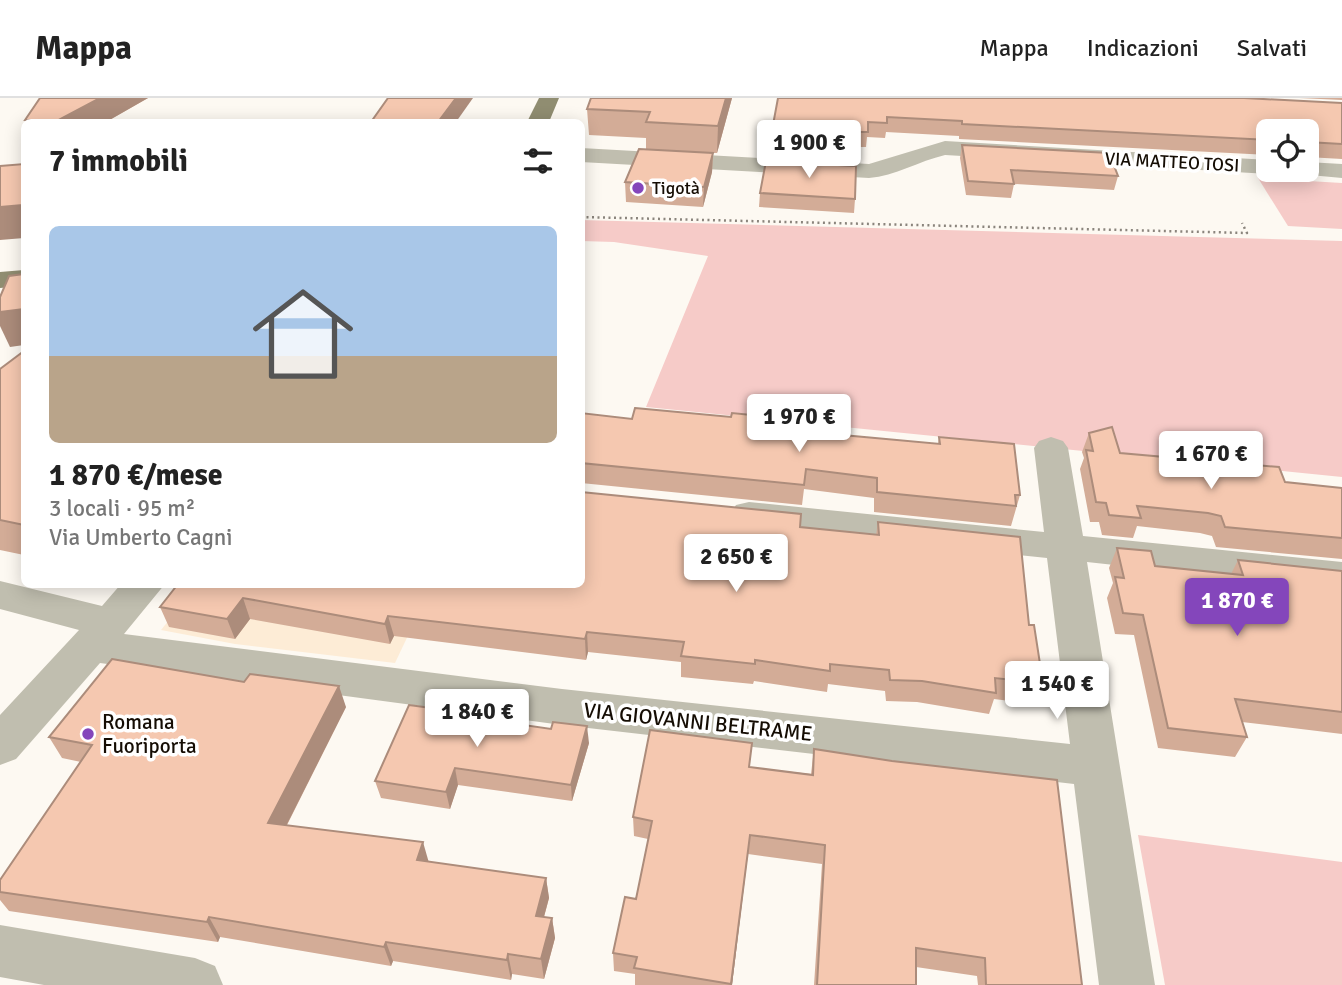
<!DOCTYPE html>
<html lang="it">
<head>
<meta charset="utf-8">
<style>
	:root { --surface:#fff; --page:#f6f6f6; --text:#222; --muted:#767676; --line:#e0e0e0; --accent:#8446bb }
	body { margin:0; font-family:Signika,sans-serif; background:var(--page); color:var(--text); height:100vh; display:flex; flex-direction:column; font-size:26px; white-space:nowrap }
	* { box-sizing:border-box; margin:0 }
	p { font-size:23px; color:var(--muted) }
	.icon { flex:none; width:38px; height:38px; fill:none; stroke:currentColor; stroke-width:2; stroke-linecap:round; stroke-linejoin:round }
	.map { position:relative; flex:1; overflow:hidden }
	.sheet { position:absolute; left:21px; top:21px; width:564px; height:469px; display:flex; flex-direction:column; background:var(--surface); border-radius:10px; box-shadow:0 4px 18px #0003 }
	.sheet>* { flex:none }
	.controls { position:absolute; left:1256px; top:21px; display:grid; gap:14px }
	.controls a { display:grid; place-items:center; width:63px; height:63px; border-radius:10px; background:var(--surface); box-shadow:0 4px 18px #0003; font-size:35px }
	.price { position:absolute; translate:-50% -60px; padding:0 16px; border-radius:7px; background:#fff; color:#222; font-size:23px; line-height:46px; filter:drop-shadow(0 2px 4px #0008) }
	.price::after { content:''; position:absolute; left:50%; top:42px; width:21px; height:16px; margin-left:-10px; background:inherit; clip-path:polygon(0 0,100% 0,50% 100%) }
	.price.current { background:var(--accent); color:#fff }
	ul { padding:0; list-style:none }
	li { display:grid; align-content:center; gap:14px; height:371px; padding:0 28px }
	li+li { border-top:2px solid var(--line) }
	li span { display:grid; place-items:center; height:217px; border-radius:10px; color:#555 }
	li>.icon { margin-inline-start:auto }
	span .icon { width:126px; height:126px; fill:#fffc; stroke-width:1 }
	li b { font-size:30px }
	h2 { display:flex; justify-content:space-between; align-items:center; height:84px; padding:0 28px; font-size:30px }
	header { display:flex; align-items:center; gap:42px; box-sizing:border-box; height:98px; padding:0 35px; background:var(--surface); border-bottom:2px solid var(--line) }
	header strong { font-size:33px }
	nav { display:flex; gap:38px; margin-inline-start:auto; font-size:24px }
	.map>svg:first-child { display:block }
	.built { fill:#fdecd6 }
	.green { fill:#f6cbc8 }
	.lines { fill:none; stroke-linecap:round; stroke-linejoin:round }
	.path { stroke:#8a847c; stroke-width:2.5; stroke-dasharray:2 3.5; stroke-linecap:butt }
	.minor { fill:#c0beaf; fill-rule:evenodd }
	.major { fill:#908d71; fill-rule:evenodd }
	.wall { fill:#d3ac97 }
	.shaded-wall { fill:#ac8c7b }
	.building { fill:#f5c8b0; stroke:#ac8c7b; stroke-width:2 }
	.poi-dot { fill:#8446bb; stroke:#fff; stroke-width:2.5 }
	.labels { text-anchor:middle; stroke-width:7; stroke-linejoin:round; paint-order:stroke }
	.far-street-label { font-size:18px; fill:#150d04; stroke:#fff }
	.far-poi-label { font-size:18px; fill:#150d04; stroke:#fff; text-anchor:start }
	.poi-label { font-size:21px; fill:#150d04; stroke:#fff; text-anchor:start }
	.street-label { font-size:21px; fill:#150d04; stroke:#fff }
</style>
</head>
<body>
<header>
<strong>Mappa</strong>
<nav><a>Mappa</a><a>Indicazioni</a><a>Salvati</a></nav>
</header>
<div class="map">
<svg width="1342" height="887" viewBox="0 0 1342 887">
	<rect width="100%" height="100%" fill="#fdf9f2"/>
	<polygon class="built" points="197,487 432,487 395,565 235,546 161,532"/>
	<g class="green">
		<polygon points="1258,80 1342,85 1342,131 1288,128"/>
		<polygon points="581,122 1342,143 1342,379 646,309 708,158 614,144 581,143"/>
		<polygon points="1138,737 1342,764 1342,887 1165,887"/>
	</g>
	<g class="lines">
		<polyline class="path" points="581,119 1247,135 1242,125"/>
		<g class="minor">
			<path d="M945 43 1269 62V72H1279L1269 76 945 57C919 63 895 78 869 80L581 64V50L869 66Z"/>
			<polygon points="1307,64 1342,66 1342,80 1299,76 1296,72 1307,72"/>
			<polygon points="1051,339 1063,343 1068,350 1083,438 1342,464 1342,492 1087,464 1155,887 1099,887 1074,686 562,627 100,565 16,661 0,667 0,617 79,532 0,511 0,483 102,508 121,486 165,486 124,536 562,591 1070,646 1047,460 749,428 736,425 730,416 736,407 749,404 1044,434 1034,350 1039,343"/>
			<polygon points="0,827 195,860 215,868 223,887 44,887 0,879"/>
		</g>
		<g class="major">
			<polygon points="539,0 559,0 549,24 527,24"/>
			<polygon points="24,172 24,188 0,190 0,174"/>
		</g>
	</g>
	<g class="wall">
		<polygon points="40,0 148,0 106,24 26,24 25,22"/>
		<polygon points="591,0 732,0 717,55 713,55 712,74 703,109 626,104 625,84 646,51 646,40 589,37 587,11"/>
		<polygon points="778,0 1342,5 1342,61 1307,59 1307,33 1269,33 1269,57 959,41 959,38 886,34 885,40 867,39 866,49 856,49 855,63 769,58 770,43"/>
		<polygon points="1299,0 1342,0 1342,2"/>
		<polygon points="962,47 1118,78 1114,92 1014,86 1011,100 966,97 960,60"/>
		<polygon points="760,95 855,101 854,115 759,109"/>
		<polygon points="24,253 24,457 0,452 0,271"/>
		<polygon points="581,315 632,321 810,334 938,346 939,339 1020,397 1011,428 874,414 874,400 804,391 802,407 581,385"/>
		<polygon points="1089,335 1120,355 1285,384 1342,390 1342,461 1216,449 1212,438 1200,435 1137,428 1133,440 1102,437 1099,424 1090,424 1080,371 1084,360 1082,354"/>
		<polygon points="878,424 1029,527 1043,585 1035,606 994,601 989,616 917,604 886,603 885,593 828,586 827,594 754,583 753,586 681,579 681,564 588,554 586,562 394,538 390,546 250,521 235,541 169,529 160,509 800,429 876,437"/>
		<polygon points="1117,450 1155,468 1231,476 1238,462 1342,473 1342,636 1242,624 1247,639 1235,659 1158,650 1134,537 1115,536 1107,500 1113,485 1109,470"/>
		<polygon points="346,609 287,727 429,764 546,780 549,800 544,819 552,820 555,840 544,881 512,876 511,882 393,863 391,868 220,839 218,844 9,813 0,802 0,794 81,664 62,660 49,639"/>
		<polygon points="476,616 477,621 589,645 572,703 458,687 450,711 381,700 375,683"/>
		<polygon points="814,651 1082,887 978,887 977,878 916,869 916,887 814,887 822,766 748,756 732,887 635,887 635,876 614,873 613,855 636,801 648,741 634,738 633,719 750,669 811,676"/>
	</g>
	<g class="shaded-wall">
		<polygon points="100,0 148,0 106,24 55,24"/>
		<polygon points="456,0 473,0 456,24 438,24"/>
		<polygon points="726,0 732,0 717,55 718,28"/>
		<polygon points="713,55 712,74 703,109 704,89"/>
		<polygon points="24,104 24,140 0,142 0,109"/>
		<polygon points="24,211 24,247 10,249 0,228 0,214"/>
		<polygon points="243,500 250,521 235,541 227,521"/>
		<polygon points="388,518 394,538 390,546 385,526"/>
		<polygon points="587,534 588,554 586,562 585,541"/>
		<polygon points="339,588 346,609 277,746 268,725"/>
		<polygon points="587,628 589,645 572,703 571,687"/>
		<polygon points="455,670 458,687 450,711 446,694"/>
		<polygon points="750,737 732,887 731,887"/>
		<polygon points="423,744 429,765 417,762"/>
		<polygon points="546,780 549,800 539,837 536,818"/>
		<polygon points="209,819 220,839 218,844 207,824"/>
		<polygon points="552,820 555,840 544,881 541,861"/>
		<polygon points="386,844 393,863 391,868 384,849"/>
		<polygon points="508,856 512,876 511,882 507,862"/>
	</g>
	<g class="building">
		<polygon points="40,0 100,0 55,24 25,22"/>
		<polygon points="388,0 456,0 438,24 371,24"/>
		<polygon points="591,0 726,0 718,28 646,24 650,14 587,11"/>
		<polygon points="778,0 1244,0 1342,5 1342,46 1307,44 1307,33 1269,33 1269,42 962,26 962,23 887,19 887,25 868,24 868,34 857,34 856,47 770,43"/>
		<polygon points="962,47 1109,55 1118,78 1011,72 1014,86 968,83"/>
		<polygon points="639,51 713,55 704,89 625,84"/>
		<polygon points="766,63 856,68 855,101 760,95"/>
		<polygon points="24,66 24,104 23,107 0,109 0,68"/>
		<polygon points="24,176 24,211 0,214 0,199 9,178"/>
		<polygon points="24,253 24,427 0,422 0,271"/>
		<polygon points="635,310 731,319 732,315 812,323 810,334 940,346 939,339 1014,346 1020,397 1015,397 1016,408 877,394 877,380 806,371 804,387 581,365 581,315 632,321"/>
		<polygon points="1112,329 1120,355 1279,369 1285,384 1342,390 1342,440 1225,429 1221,418 1208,415 1137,408 1141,420 1109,417 1106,405 1096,404 1086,352 1093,353 1089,335"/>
		<polygon points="581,394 801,416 800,429 879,437 878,424 1020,439 1029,527 1034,527 1043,585 995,580 996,595 922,583 890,582 889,572 830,566 830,573 755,562 755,566 681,558 684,544 587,534 585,541 388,518 385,526 243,500 227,521 160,509 178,486 581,486"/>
		<polygon points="1117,450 1151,453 1155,468 1243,477 1238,462 1342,473 1342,614 1235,601 1247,639 1168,630 1143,517 1123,515 1115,479 1124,480"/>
		<polygon points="112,561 244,584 250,576 339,588 268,725 423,744 417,762 546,780 536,818 552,820 541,861 508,856 507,862 386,844 384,849 209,819 207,824 0,794 0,782 92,647 49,639"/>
		<polygon points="409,607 476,616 474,620 551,631 553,624 587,628 571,687 455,670 446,694 375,683"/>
		<polygon points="650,632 752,645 749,669 813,677 814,651 892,663 1057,682 1082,887 986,887 985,860 916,850 916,887 817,887 825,747 750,737 731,886 634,870 637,859 613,855 625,799 636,801 652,723 633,719"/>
	</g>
	<g class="poi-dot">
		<circle cx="638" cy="90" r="7"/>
		<circle cx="88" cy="636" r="7"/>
	</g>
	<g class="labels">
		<g class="far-street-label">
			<text transform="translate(1172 64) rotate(3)" y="6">VIA MATTEO TOSI</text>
		</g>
		<g class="far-poi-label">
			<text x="652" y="96">Tigotà</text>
		</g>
		<g class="poi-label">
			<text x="102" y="631">Romana<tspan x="102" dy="24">Fuoriporta</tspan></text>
		</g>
		<g class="street-label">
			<text transform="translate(698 624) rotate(6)" y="7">VIA GIOVANNI BELTRAME</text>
		</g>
	</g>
</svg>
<div class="controls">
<a><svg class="icon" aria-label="locate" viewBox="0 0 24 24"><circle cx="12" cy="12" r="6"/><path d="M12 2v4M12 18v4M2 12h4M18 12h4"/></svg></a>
</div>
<b class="price" style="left:809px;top:82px">1 900 €</b>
<b class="price" style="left:799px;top:356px">1 970 €</b>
<b class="price" style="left:1211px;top:393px">1 670 €</b>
<b class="price" style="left:736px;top:496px">2 650 €</b>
<b class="price current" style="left:1237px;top:540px">1 870 €</b>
<b class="price" style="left:1057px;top:623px">1 540 €</b>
<b class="price" style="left:477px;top:651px">1 840 €</b>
<section class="sheet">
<h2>7 immobili<svg class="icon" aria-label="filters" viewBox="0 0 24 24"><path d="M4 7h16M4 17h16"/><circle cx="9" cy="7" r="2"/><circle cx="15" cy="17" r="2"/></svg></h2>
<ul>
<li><span style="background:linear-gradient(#a9c7e8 60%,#b9a48a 0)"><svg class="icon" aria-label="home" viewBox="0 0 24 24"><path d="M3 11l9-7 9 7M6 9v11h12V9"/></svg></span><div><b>1 870 €/mese</b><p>3 locali · 95 m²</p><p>Via Umberto Cagni</p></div></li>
</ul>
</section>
</div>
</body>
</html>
